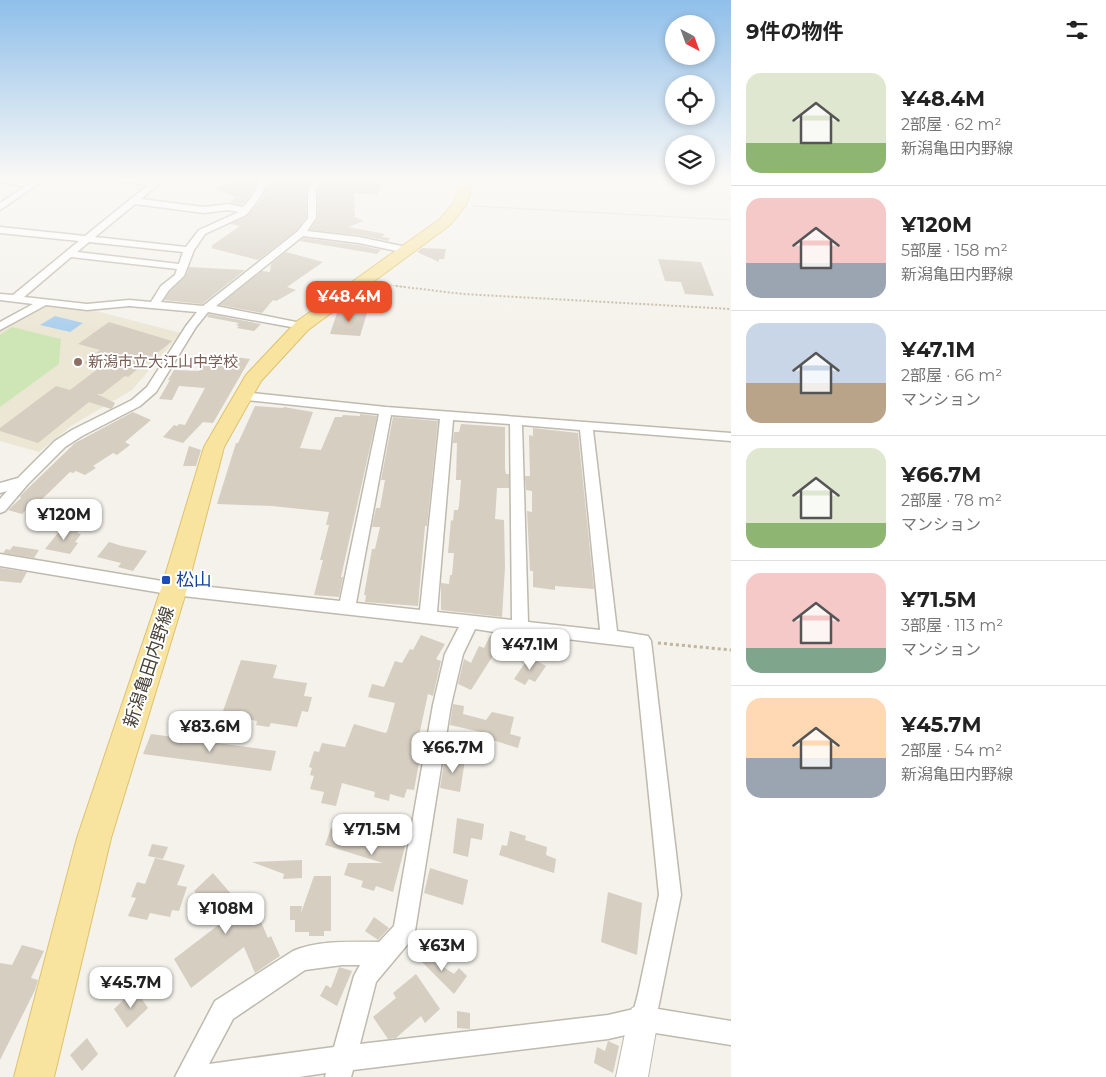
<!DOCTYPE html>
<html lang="ja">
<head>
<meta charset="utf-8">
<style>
	:root { --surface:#fff; --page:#f2f2f2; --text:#222; --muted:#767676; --line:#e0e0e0; --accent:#ed5028 }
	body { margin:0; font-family:Montserrat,"Noto Sans JP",sans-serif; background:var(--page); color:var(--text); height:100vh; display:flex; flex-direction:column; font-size:19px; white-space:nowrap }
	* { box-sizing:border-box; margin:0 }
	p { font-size:16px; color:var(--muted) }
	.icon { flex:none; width:28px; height:28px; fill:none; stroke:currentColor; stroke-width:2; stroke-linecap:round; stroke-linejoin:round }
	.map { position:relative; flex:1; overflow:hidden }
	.panel { display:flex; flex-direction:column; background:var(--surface); width:375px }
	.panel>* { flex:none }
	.needle { width:32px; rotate:139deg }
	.controls { position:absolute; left:665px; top:15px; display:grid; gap:10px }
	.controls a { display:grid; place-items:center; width:50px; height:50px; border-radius:50%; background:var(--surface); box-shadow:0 2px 8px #0003; font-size:25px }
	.price { position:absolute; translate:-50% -42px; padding:0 11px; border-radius:10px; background:#fff; color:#222; font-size:16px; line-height:32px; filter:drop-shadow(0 1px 2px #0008) }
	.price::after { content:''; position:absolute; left:50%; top:30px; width:15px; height:11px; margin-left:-8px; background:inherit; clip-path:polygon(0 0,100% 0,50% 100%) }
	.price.active { background:var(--accent); color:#fff }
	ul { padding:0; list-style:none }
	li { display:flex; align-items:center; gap:15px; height:125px; padding:0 15px }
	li+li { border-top:1px solid var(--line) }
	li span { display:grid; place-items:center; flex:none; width:140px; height:100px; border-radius:15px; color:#555 }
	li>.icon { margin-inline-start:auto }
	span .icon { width:60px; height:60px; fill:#fffc; stroke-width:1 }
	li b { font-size:21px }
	h2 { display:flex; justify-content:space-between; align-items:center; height:60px; padding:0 15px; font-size:21px }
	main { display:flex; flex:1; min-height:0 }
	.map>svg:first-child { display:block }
	.education { fill:#ece7d5 }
	.green { fill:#cee6b6 }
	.water { fill:#abcfed }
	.building { fill:#d5cec1 }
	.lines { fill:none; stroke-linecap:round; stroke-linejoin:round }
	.minor-casing { stroke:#bfbaad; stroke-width:3 }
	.tertiary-casing { stroke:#bfbaad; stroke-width:2 }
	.primary-casing { stroke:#ddc26f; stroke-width:2 }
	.path-far2 { stroke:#c0b69f; stroke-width:1; stroke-dasharray:1 1; stroke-linecap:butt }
	.path-far1 { stroke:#c0b69f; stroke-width:2; stroke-dasharray:2 2; stroke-linecap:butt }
	.path { stroke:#c0b69f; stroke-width:3; stroke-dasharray:3 3; stroke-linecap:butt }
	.minor { fill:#fff; fill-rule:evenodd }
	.tertiary { fill:#fff; fill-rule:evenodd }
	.primary { fill:#f8e49f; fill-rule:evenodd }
	.education-dot { fill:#8d6e63; stroke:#fff; stroke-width:2 }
	.transit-dot { fill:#1a4fb4; stroke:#fff; stroke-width:2 }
	.labels { text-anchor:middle; stroke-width:4; stroke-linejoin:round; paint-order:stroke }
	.far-education-label { font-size:15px; fill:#785e54; stroke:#fff; text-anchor:start }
	.transit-label { font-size:18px; fill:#164399; stroke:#fff; text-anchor:start }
	.street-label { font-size:18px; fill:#484339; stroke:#fff }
</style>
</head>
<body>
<main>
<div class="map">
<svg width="731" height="1077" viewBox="0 0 731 1077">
	<rect width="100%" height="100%" fill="#f4f2eb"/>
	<polygon class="education" points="42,304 92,310 181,333 132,390 71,426 39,452 0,441 0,330"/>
	<polygon class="green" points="12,327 61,339 59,364 0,407 0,335"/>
	<polygon class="water" points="55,316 83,323 70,332 40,325"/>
	<g class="building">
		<polygon points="227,180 259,180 249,197 242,205 230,202 236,197 215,188 227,184"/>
		<polygon points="271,180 312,180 306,189 306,217 297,230 258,260 211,248 213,246 211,246 240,226 230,224 247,216 261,200"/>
		<polygon points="324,180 383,180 377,195 354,193 355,217 364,221 348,227 385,234 382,237 390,238 388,241 359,235 310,230 318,218 318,190"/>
		<polygon points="304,238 359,245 381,250 377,254 299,241"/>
		<polygon points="422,248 446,249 444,259 439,259 439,262 417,252"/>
		<polygon points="286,252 323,262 287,287 296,290 276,301 273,300 262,313 220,305 262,271 270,272 271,264"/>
		<polygon points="658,259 701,262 714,296 685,294 681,282 665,281"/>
		<polygon points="189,267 245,270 202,304 164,300 170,291 185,277"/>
		<polygon points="338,310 367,313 360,336 330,334"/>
		<polygon points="209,314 261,324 254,331 237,328 239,326 236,325 239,323 207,317"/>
		<polygon points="109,322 172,341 128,377 125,376 102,394 97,394 115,403 113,407 111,409 89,402 38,443 0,431 0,428 56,386 70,390 99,368 84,363 100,350 78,344"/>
		<polygon points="210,354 250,359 213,423 203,422 183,443 163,437 174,425 177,426 179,424 185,425 205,388 179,386 172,400 159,399 170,380 168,380 174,370 199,371"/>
		<polygon points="255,406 283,408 284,407 313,412 300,448 321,450 335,417 342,417 343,415 360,416 360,414 377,416 341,577 343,577 339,597 314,595 323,560 320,560 329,525 326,525 329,512 272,506 217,504 236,443 238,443"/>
		<polygon points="133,412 151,420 125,442 130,445 117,455 113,453 93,466 96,468 85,475 76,471 73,473 70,472 35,506 31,505 22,514 8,510 21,498 20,496 75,443"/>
		<polygon points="393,417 438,421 427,526 425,526 418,606 365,602 366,595 364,595 372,549 375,549 380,527 372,527 376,508 380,508 385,480 381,480"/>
		<polygon points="461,424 505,427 505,469 506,474 509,474 509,488 497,488 495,519 504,520 505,567 502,617 441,610 441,583 449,584 450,575 452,575 454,553 448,553 451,520 453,521 454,510 458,510 459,506 461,480 456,480 457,443 453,443 454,432 459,432"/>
		<polygon points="533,428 578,433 594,589 555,586 555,590 533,587 533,571 530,571 527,511 532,512 532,491 526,490 525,476 530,476 529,435 533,436"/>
		<polygon points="189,446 201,450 196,466 183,466"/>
		<polygon points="62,528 79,531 77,533 81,534 75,542 78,543 70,554 45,549"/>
		<polygon points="109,542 122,546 147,551 133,571 118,567 121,563 97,557"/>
		<polygon points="13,546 39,550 34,558 3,553 6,549 10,550"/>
		<polygon points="0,568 27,572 21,583 0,581"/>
		<polygon points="421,635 445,644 436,659 441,661 433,696 428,694 418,740 423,741 414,790 407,789 404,798 390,794 389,801 374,797 375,792 342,783 336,806 321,803 324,792 310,789 314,776 310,775 312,768 309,767 314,751 319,752 322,743 345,747 354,724 385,733 387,732 395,703 368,697 372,684 384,687 395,661 402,663 410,649 413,650"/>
		<polygon points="490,636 503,640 471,690 458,684 464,659 471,663 479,646 484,648"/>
		<polygon points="529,657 546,666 535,682 529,679 525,685 514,679"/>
		<polygon points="241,660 277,665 273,678 307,683 304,696 312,697 308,712 302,711 297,727 271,723 269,727 256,725 257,721 222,714"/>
		<polygon points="453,704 464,706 463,714 486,720 492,712 514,717 510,734 521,737 518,748 480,736 481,732 450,725"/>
		<polygon points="151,734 276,751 271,771 143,754"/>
		<polygon points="445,757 465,760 460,792 440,788"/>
		<polygon points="457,818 484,824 482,840 471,838 468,857 453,853"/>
		<polygon points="368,825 407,839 393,892 376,886 374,891 361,887 363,881 344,875 348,863 383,863 325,845 331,828 363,838"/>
		<polygon points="510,831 526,836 525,840 547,847 546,855 556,859 554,873 499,855 502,845 507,846"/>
		<polygon points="152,844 168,847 163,859 148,856"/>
		<polygon points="155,858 185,865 177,885 187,887 179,911 172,910 170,917 150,913 147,920 128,916 136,898 131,897 137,882 145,884"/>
		<polygon points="302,860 302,878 283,879 284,874 252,862"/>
		<polygon points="430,868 468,880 463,905 424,893"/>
		<polygon points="213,873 239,903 250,897 268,938 271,936 280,956 255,973 244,947 191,988 174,959 221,923 194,891"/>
		<polygon points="314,876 331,876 331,931 324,931 324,936 309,936 309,932 295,932 295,920 290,920 290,906 302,906 301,913"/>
		<polygon points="608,892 642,903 637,955 601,942"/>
		<polygon points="374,917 389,928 378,940 365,931"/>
		<polygon points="22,945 44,951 31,978 38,980 35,990 0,1060 0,963 12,965"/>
		<polygon points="415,948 454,974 459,968 467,976 454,994 412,952"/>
		<polygon points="339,967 352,971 337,1006 320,996 326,985 331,988"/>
		<polygon points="416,974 440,1009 425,1023 421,1016 396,1038 388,1039 373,1017 396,998 393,993"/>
		<polygon points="135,989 148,1008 127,1028 114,1009"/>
		<polygon points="457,1011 470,1013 470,1029 457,1028"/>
		<polygon points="87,1038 98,1054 82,1071 70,1055"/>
		<polygon points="608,1041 619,1046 613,1073 594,1063 597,1047 605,1051"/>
	</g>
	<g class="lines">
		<g class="minor-casing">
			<g id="minor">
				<polygon points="0,180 44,180 0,210 0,203 26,186 0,182"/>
				<path d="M120 180H163L141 199 204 207 228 204 243 207 251 198 261 180H269L259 199 246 215 205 234 194 250 184 276 169 290 161 302 203 306 298 231 308 218V189L314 180H322L316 189V218L307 231 359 237 406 247 411 250 406 253 359 243 303 236 216 306 306 324 307 326 306 328 302 329 208 312 196 327 156 392 140 406 82 436 65 447 28 484 5 511 0 513V499L7 491 0 493V483L18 478 55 441 72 430 132 400 147 387 186 326 197 312 129 306 87 310 46 305 0 330V322L33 304 0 300V294L13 295 79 241 0 233V227L85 236 148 185 124 182ZM135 204 204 213 228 210 239 212 199 230 186 247 95 237ZM89 242 183 252 179 264 77 252ZM71 257 177 269 175 275 161 286 151 302 129 300 87 304 24 297Z"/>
				<path d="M242 392 386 407 731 433V441L593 430 617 631 648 636 651 641 681 895 658 1009 731 1021V1045L643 1031 608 1039 353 1070 351 1077H325L326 1073 299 1077H175L215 1001 293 951C319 940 351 942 379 942L394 926 433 705 445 654 459 627 174 595 0 566V554L174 583 340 601 379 414 238 399 236 396 238 393ZM391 415 440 419 420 610 356 603ZM453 420 510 424 512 620 437 612ZM522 425 580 430 600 630 528 622ZM475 629 520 636 524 634 634 647 659 895 638 994 634 1009 608 1015 360 1044 376 982 412 939 415 931 451 705 463 654ZM342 965H360L354 976 334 1047 209 1064 233 1019 305 970Z"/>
			</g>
		</g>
		<g class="tertiary-casing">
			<polygon id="tertiary" points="643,1004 654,1008 658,1019 648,1077 616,1077 628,1019 632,1008"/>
		</g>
		<g class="primary-casing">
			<polygon id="primary" points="462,180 474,180 466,205 450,225 308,330 261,381 224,447 187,589 111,838 54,1077 14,1077 77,838 161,589 204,447 246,375 296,322 440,219 453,204"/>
		</g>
		<g class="path-far2">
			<polyline points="720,180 731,201"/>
			<polyline points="473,206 731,220"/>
			<polyline points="381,284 406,287"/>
		</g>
		<polyline class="path-far1" points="396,286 463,294 731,309"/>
		<polyline class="path" points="658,643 731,650"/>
		<use href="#minor" class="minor"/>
		<use href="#tertiary" class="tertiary"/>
		<use href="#primary" class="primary"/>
	</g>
	<linearGradient id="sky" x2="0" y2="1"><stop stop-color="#8fbfea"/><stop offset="0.54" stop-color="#faf9f6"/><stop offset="1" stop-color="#faf9f6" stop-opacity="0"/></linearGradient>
	<rect width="731" height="331" fill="url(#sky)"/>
	<circle class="education-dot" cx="78" cy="362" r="5"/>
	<rect class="transit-dot" x="161" y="575" width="10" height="10" rx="2.5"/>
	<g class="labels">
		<g class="far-education-label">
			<text x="88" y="367">新潟市立大江山中学校</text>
		</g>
		<g class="transit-label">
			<text x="176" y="586">松山</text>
		</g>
		<g class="street-label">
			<text transform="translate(149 667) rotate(-72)" y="6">新潟亀田内野線</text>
		</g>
	</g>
</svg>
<div class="controls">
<a><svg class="needle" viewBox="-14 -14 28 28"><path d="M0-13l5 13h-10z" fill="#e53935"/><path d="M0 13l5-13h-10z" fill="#767676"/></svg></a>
<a><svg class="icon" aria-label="locate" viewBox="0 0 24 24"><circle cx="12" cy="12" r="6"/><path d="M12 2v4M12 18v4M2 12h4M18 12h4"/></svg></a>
<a><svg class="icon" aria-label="layers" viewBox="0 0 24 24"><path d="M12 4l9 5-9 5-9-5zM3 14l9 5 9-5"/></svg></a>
</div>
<b class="price active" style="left:349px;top:323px">¥48.4M</b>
<b class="price" style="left:64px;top:541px">¥120M</b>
<b class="price" style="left:530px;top:671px">¥47.1M</b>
<b class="price" style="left:210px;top:753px">¥83.6M</b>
<b class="price" style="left:453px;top:774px">¥66.7M</b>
<b class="price" style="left:372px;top:856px">¥71.5M</b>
<b class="price" style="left:226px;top:935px">¥108M</b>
<b class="price" style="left:442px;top:972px">¥63M</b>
<b class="price" style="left:131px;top:1009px">¥45.7M</b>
</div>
<section class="panel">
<h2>9件の物件<svg class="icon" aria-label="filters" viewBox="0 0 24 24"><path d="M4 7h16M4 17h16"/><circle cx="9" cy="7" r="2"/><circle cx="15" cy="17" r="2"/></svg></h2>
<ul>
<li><span style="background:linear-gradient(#dfe7d0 70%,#8fb573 0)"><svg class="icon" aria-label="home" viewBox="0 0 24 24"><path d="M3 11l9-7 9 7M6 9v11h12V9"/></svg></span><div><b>¥48.4M</b><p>2部屋 · 62 m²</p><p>新潟亀田内野線</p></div></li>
<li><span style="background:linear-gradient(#f6c9c9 65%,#9aa5b1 0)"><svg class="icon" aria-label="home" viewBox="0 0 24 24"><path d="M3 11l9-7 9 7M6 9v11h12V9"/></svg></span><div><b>¥120M</b><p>5部屋 · 158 m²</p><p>新潟亀田内野線</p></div></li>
<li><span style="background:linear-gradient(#c9d6e8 60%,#b9a48a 0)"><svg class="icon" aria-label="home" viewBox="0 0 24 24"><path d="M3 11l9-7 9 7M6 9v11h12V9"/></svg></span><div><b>¥47.1M</b><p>2部屋 · 66 m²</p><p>マンション</p></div></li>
<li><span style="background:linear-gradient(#dfe7d0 75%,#8fb573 0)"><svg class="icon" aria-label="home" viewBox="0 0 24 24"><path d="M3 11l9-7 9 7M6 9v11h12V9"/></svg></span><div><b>¥66.7M</b><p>2部屋 · 78 m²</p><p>マンション</p></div></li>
<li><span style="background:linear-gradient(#f6c9c9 75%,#7fa58c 0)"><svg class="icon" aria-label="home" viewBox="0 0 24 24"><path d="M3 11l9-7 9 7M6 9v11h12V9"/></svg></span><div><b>¥71.5M</b><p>3部屋 · 113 m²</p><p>マンション</p></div></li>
<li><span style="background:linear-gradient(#ffd9b3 60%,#9aa5b1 0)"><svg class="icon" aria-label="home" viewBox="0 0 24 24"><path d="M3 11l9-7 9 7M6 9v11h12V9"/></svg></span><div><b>¥45.7M</b><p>2部屋 · 54 m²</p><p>新潟亀田内野線</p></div></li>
</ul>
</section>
</main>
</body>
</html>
